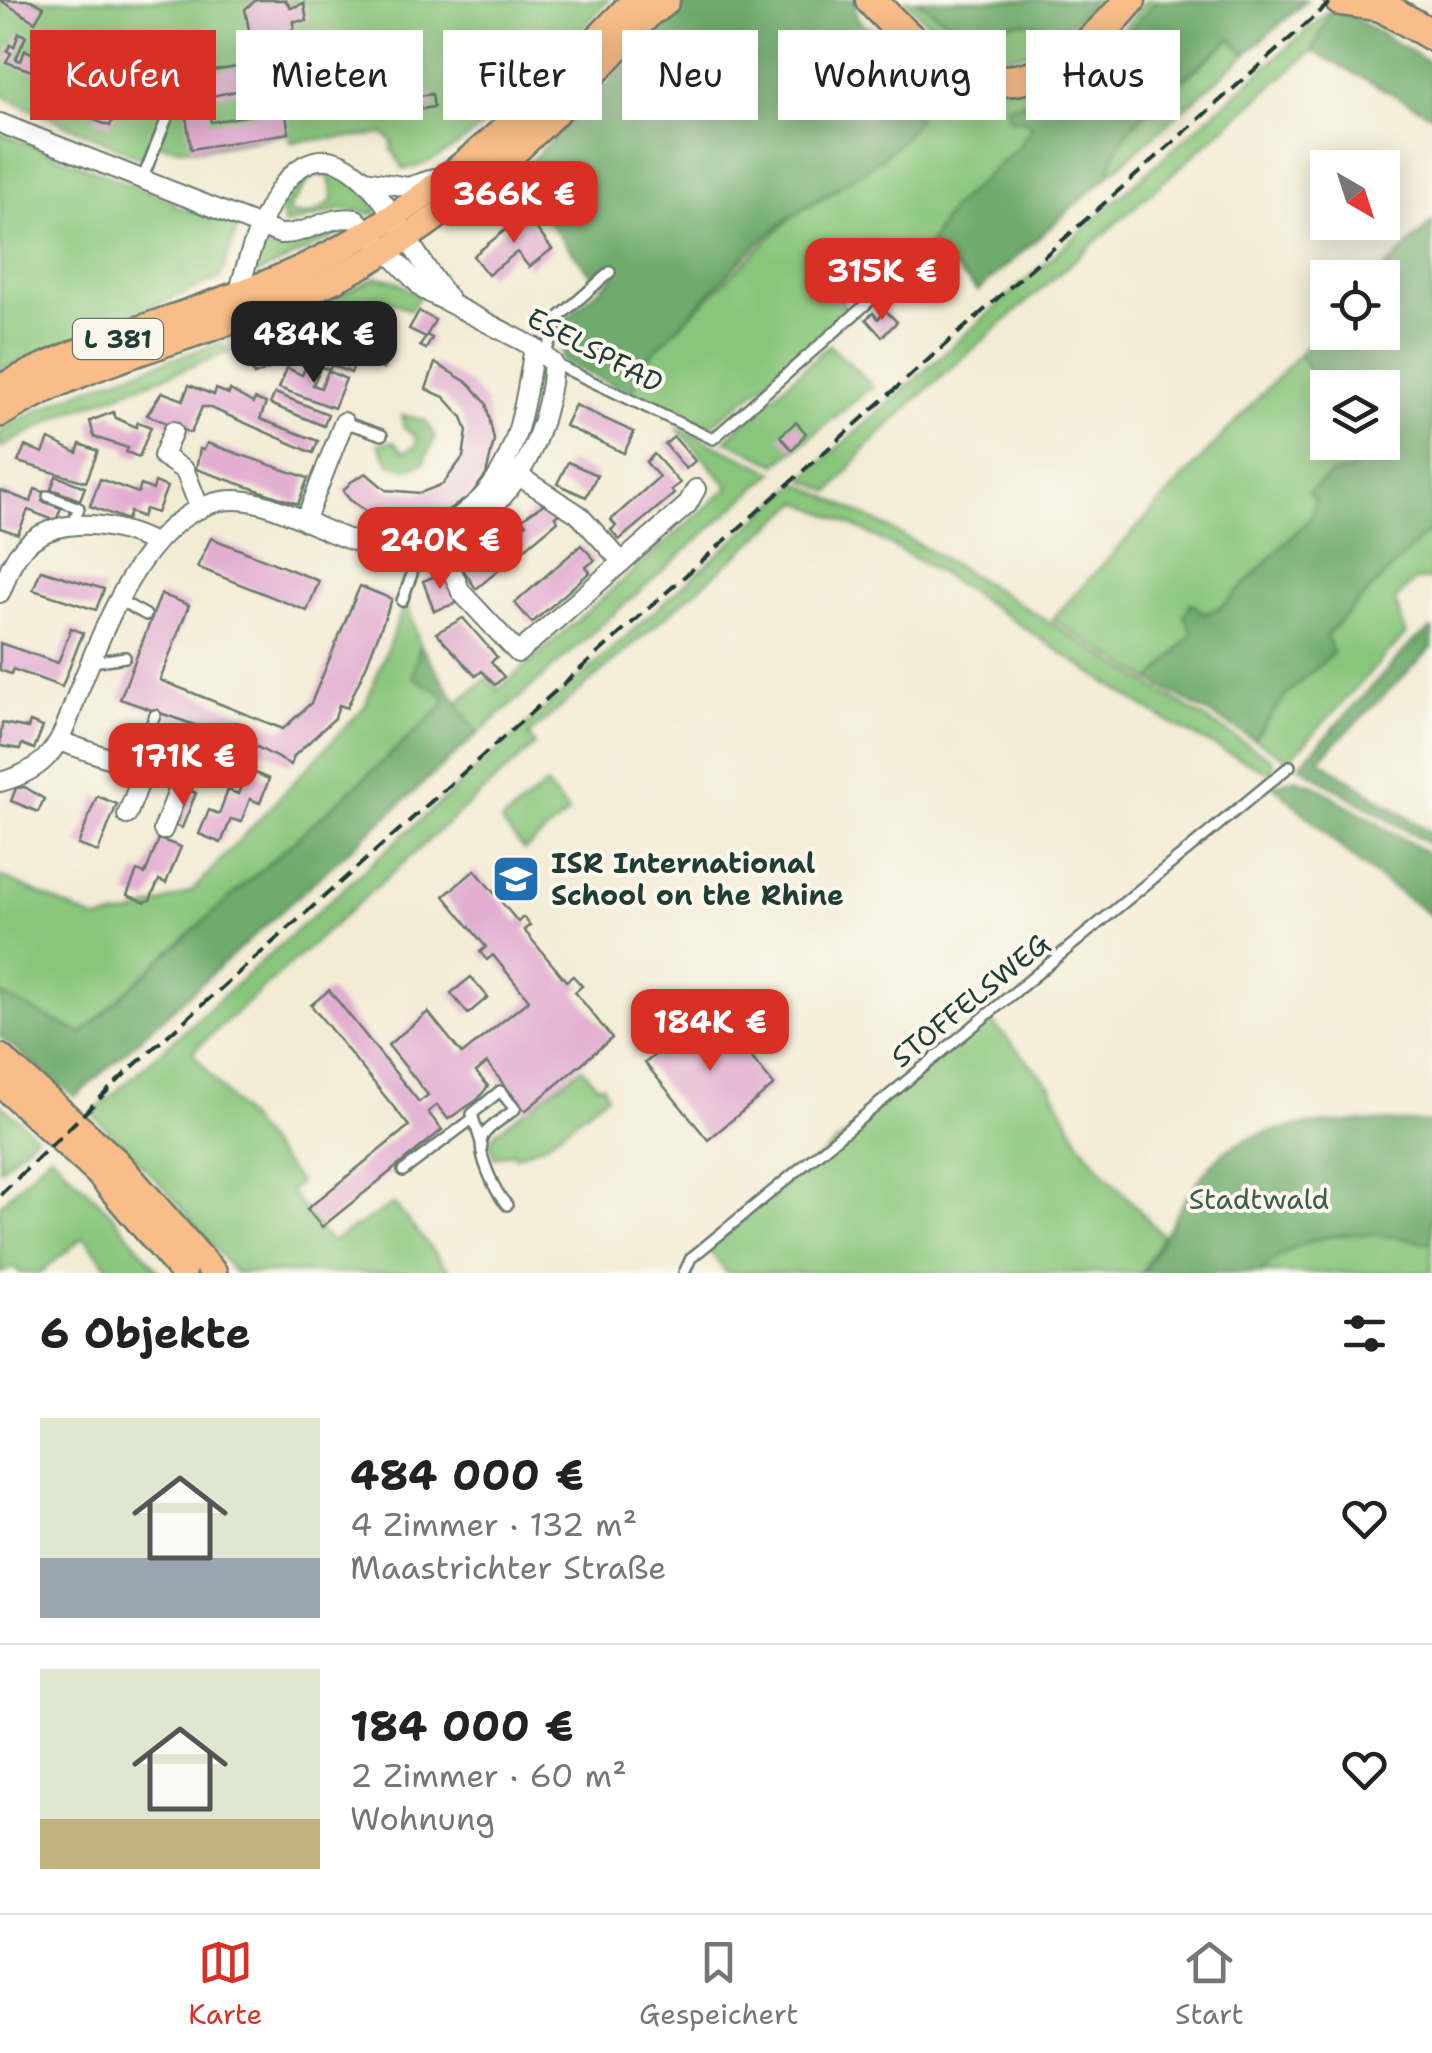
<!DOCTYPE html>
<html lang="de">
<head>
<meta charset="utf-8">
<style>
	:root { --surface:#fff; --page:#f2f2f2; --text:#222; --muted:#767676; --line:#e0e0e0; --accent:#d93025 }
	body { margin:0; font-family:"Shantell Sans",sans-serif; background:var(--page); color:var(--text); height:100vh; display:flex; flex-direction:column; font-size:38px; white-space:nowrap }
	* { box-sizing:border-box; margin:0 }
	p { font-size:32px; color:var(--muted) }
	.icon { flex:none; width:55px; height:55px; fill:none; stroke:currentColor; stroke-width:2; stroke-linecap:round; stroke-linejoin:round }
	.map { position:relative; height:1273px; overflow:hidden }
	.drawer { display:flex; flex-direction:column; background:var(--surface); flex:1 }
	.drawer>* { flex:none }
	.hud { position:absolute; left:30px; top:30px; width:1372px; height:90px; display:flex; gap:20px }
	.needle { width:65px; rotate:141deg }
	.fabs { position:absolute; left:1310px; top:150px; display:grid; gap:20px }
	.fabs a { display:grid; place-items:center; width:90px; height:90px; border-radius:0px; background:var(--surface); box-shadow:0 5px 25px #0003; font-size:50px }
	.price { position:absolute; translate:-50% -85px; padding:0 22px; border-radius:20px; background:var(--accent); color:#fff; font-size:32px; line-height:65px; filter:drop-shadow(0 2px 5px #0008) }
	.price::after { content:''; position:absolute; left:50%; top:60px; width:30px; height:22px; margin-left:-15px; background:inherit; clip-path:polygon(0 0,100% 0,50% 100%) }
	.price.on { background:#222; color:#fff }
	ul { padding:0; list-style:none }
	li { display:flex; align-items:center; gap:30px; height:250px; padding:0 40px }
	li+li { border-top:2px solid var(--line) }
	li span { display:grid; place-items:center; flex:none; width:280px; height:200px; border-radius:0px; color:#555 }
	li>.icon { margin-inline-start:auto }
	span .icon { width:120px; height:120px; fill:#fffc; stroke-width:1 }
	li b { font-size:42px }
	h2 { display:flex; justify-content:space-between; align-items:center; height:120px; padding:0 40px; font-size:42px }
	.tag { padding:0 35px; border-radius:0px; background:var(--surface); box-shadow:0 5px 25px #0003; font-size:35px; line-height:90px }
	.tag.on { background:var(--accent); color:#fff }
	.dock { display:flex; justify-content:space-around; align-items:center; height:140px; border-top:2px solid var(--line); background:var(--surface); font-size:28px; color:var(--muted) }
	.dock a { display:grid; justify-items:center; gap:5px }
	.dock .on { color:var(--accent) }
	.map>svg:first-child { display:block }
	.green { fill:#89c67c; stroke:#548258; stroke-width:2.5; fill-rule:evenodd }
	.forest { fill:#6eab6c; stroke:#467450; stroke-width:2.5 }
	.building { fill:#e2add1; fill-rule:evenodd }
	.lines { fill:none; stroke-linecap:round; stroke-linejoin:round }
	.service-casing { stroke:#697a6c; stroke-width:14 }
	.minor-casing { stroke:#697a6c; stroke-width:22 }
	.primary-casing { stroke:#697a6c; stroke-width:30 }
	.motorway-casing { stroke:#697a6c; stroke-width:35 }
	.service { stroke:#fff; stroke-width:9 }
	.minor { stroke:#fff; stroke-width:18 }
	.primary { stroke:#f8bd89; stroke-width:25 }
	.motorway { stroke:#f8bd89; stroke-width:30 }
	.rail { stroke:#1f3d34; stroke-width:4; stroke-dasharray:15 8; stroke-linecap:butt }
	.labels { text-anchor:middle; stroke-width:8; stroke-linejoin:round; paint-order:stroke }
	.shield { fill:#fbf7ec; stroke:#61756b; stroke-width:2.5 }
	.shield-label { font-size:25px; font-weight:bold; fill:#1f3d34 }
	.street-label { font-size:28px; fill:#1f3d34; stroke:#fbf7ec }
	.poi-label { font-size:28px; font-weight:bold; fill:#1f3d34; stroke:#fbf7ec; text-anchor:start }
	.park-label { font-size:28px; fill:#3a5f46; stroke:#fbf7ec }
</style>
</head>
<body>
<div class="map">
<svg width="1432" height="1273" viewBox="0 0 1432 1273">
	<rect width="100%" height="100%" fill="#fbf7ec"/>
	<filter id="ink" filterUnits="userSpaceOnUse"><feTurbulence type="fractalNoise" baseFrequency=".01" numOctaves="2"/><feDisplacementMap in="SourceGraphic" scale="20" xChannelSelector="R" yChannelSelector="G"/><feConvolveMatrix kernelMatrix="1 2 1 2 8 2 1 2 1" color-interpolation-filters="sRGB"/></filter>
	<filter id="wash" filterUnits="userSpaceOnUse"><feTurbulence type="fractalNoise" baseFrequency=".0048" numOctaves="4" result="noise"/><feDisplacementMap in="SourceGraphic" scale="40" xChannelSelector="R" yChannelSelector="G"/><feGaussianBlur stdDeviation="2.25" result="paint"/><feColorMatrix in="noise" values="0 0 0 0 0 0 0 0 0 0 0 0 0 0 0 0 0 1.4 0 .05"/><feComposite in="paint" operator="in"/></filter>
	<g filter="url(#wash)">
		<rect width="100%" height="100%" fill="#f3ecd5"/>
		<g class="green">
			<path d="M0 0H609C567 43 461 166 403 169L392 149V141L384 134 291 142 289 133C246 140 194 158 153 142L143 159 0 95Z"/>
			<path d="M905 0C932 0 952 28 976 41 985 36 995 28 1005 25 1047 12 1050 51 1092 0H1099C1070 48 1010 70 958 44 938 34 921 16 905 0Z"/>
			<path d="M1146 0H1157C1121 42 1082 95 1023 101L1020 118 1032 126 1018 147 950 209 929 244 893 286 886 278 880 284 853 271 840 285 846 318C802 357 756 390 710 426L634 396C631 375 647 360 660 345L791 217 837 190 920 79C958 73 992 89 1030 89 1082 88 1118 37 1146 0Z"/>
			<polygon points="1334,6 1312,51 914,401 864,450 831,492 803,479"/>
			<polygon points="1232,38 1246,54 1109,175 1112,154 1124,133"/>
			<polygon points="0,133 175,202 174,206 238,226 220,278 0,370"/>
			<path d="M308 168C342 170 357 182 378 209L376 214 344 209 285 225 278 207 285 191ZM314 175 329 176 333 200C317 214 306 220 286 210 298 200 301 187 314 175Z"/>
			<polygon points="343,225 355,227 249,278 265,240 296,242"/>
			<polygon points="377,277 393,280 420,296 410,310 378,295 293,331 273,326"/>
			<path d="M221 343 229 352 65 414 0 448V431C68 390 146 368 221 343Z"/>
			<polygon points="829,345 873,386 777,464 725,440"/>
			<polygon points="1299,354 1327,399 1328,442 1355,443 1353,470 1332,474 1311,517 1224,605 1205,614 1190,604 1193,633 1151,681 1052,619"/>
			<polygon points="402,415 426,421 435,438 423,463 407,469 390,464 378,444 394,442 404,452 416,446 417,438 404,428"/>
			<polygon points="676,427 774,472 478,734 456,704 487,678 498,690 729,487"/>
			<path d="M798 483C965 560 1114 667 1272 759L1274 775C1234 755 1190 736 1152 712 1035 639 929 553 799 502L528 735 535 745 192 1052 299 1183 290 1192 330 1242 394 1204 451 1273H235L172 1196 92 1113Z"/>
			<polygon points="1427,532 1432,538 1432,579 1415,580 1395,601 1406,634 1289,760 1254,739 1287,694 1333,653 1326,636"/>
			<path d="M406 600 420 645 413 676 445 695 444 705C325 817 199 920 82 1034L0 994V876L97 920 133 914 192 891 365 706Z"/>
			<polygon points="546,785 569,813 524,850 501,822"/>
			<polygon points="988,1018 1050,1085 1080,1142 1102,1170 1163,1236 1141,1273 727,1273 709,1251 714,1244"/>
			<polygon points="582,1068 597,1085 603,1085 607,1095 545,1144 516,1156 513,1152 494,1158 491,1142 497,1131"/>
			<polygon points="0,1104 36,1135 0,1169"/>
			<polygon points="50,1154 110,1212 160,1273 113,1273 84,1237 40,1273 20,1273 15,1267 0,1273 0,1205"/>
			<path d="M1366 1232 1432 1243V1273H1261C1292 1240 1323 1237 1366 1232Z"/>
		</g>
		<g class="forest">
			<path d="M689 0H856V16L865 26 900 42 945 75 935 85 920 80 911 94 918 118C890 165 835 185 792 216 750 245 698 308 660 345 647 360 632 375 634 396L562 361 563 321 614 276 607 266 593 277 513 179Z"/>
			<path d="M917 0H1092C1050 52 1047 12 1005 25 995 28 985 36 976 41Z"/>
			<path d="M1157 0H1307L1246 54 1231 39C1188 76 1119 116 1109 175L978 291 929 244 950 209 1018 147 1032 127 1020 118 1010 121 1006 106 1044 99 1100 65Z"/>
			<polygon points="1334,6 1432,64 1432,115 1312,51"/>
			<polygon points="1432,222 1432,538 1427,532 1326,635 1333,653 1287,694 1254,739 1151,681 1193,633 1184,616 1191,603 1205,614 1224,605 1311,517 1315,501 1308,492 1332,474 1352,470 1355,443 1382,442 1382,388 1328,388 1327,399 1299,354 1327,326 1328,332 1382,332 1382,278 1376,277"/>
			<polygon points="1432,629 1432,648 1319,759 1432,834 1432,846 1299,766 1413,642"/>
			<path d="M420 645 478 734 75 1097 0 1037V994L82 1034C199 920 325 818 444 705V695L413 677Z"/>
			<polygon points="1295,779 1314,785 1432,856 1432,916 1358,863 1273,785"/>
			<path d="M1432 1123V1243C1369 1232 1308 1222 1261 1273H1143C1166 1234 1187 1187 1220 1156 1262 1116 1376 1121 1432 1123Z"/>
		</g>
		<g id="blocks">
			<g class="building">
				<polygon points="0,0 31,0 44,7 35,22"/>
				<path d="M256 0H285L291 8 304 3 307 21H294V28L274 44 269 42 262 60H277L289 133 191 149 180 76 250 65 248 53 255 37 250 35 245 9ZM253 88 258 114 211 122 206 97Z"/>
				<polygon points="19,33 26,36 16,59 21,61 25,50 52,62 46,76 6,62 11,53 7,51 10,45 14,47"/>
				<polygon points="78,34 147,61 151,52 162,57 140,114 120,103 110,126 94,120 106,90 132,100 142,75 72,47 55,86 46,81 64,37 74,41"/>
				<polygon points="432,94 434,107 399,113 397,99"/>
				<polygon points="525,214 552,249 529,267 517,252 488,275 473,256"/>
				<polygon points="419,311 435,320 427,335 432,338 426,349 420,346 426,337 409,329"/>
				<polygon points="886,311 897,322 882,337 866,319 873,313 878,319"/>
				<polygon points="369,328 384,334 380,345 391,350 383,369 357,358 351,373 332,365 329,370 299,358 306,341 320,345 322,338 340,345 344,333 364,341"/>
				<polygon points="272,345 280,364 254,375 246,355"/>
				<polygon points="435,363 470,384 486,403 494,440 486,475 470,496 437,517 410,521 375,517 350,500 343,491 351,482 366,473 386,490 420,493 443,484 463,457 467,431 462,417 444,397 426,389"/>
				<polygon points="306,366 319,371 313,385 321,388 328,371 346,379 334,408 279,388 287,368 302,375"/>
				<polygon points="189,385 214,395 216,389 229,394 230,390 253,403 255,399 266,403 260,419 318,441 313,453 209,407 202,407 191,433 147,415 162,392 183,400"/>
				<polygon points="275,393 328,414 324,426 270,404"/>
				<polygon points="575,405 634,432 624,453 565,426"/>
				<polygon points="113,412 116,418 136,427 138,422 151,427 139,457 126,452 128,448 94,437 90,421"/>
				<polygon points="796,422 806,433 792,450 780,436"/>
				<polygon points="674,437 695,461 686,469 665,444"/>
				<polygon points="49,439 77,453 80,444 98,451 86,482 18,462 25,446 43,453"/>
				<polygon points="207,443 308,478 298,504 196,469 200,449 204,450"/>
				<polygon points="654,454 680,483 671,490 674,494 619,540 611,530 616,526 611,520 659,477 646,462"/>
				<polygon points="568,462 597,475 586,497 557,484"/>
				<polygon points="56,476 85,487 80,500 51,489"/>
				<polygon points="100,479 138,493 141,485 153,490 155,482 167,487 157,513 145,509 142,517 130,512 127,520 90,506"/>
				<polygon points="35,489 46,493 42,501 61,508 56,521 28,510 18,534 0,528 0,490 31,502"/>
				<polygon points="548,501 563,510 555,517 558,521 476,589 462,568 484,553 487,558 497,549 493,545 513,527 517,532 526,524 522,519"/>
				<polygon points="211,538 319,581 307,611 197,567"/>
				<polygon points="581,545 595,560 586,567 590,572 532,623 515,603"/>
				<polygon points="41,570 104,589 96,610 33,590"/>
				<polygon points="446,572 457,603 434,611 423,581"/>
				<polygon points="360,586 392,599 367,664 347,708 339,705 335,718 294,756 291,765 255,746 120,699 161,594 189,605 160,680 283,729 311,703"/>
				<polygon points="463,618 497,657 491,662 504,677 495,685 482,671 476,676 436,633"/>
				<polygon points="71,628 83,633 62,687 13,669 11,674 0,670 0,643 58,663"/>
				<polygon points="30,722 43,727 34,749 22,744 20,749 0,746 2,723 28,728"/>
				<polygon points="194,748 224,760 219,771 190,760"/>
				<polygon points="248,770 269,779 260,803 250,799 241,822 231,819 221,843 199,834 209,810 219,814 228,790 238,794"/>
				<polygon points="25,787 44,799 38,812 11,801 16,788"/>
				<polygon points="184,788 196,793 182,828 170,824"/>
				<polygon points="97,796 117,804 98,852 78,845"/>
				<polygon points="159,839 181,847 166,883 159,880 150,900 145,902 127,895 137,871 145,874"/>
				<polygon points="475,870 518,922 523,917 530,925 524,930 566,981 573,976 582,986 575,992 612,1038 525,1111 487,1063 476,1072 488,1086 477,1100 448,1119 437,1105 428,1112 442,1130 322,1227 307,1209 409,1126 311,1005 329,990 419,1102 428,1095 388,1045 428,1012 462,1054 529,1000 493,955 487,960 480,952 486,947 444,896"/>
				<polygon points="471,977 488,997 468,1014 451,993"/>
				<polygon points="712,1009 774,1085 708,1140 645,1063"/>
			</g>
		</g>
	</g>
	<g filter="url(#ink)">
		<use href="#blocks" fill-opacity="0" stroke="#697a6c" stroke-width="2.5"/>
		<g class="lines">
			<g class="service-casing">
				<g id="service">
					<polyline points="142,180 167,118 174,46"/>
					<polyline points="545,355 559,317 610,272"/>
					<polyline points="553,363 713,439 881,291"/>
					<polyline points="344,422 382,435"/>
					<polyline points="48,496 79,508 72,525"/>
					<polyline points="121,601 146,615"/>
					<polyline points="402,601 412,574 411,545"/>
					<polyline points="93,662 125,657"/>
					<polyline points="135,765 155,715"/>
					<path d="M482 1146 472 1114 500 1091 515 1109C506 1117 489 1126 483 1136 475 1151 496 1194 507 1205"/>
					<polyline points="403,1171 471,1120"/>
					<polyline points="684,1273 691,1258 1290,766"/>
				</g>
			</g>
			<g class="minor-casing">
				<g id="minor">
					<path d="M0 123 280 234C308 235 329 214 356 219L424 290 534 347 553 363C547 469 472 575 354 541 309 528 258 487 210 504 141 528 104 628 79 690 71 710 65 735 51 752 39 768 19 777 0 782"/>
					<polyline points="365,180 408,187 436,178"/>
					<path d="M238 295C251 244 290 110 363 179 398 212 416 261 448 297"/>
					<polyline points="173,431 163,456 185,471 200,509"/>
					<polyline points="511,471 578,514 622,562"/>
					<polyline points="305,521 344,422"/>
					<polyline points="438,538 461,592 518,653 687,505 696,489"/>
					<path d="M438 538C450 520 470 511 484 495 519 456 526 397 534 347"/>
					<path d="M0 593C5 584 7 573 12 564 40 511 111 520 154 543"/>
					<polyline points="59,741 181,783 163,830"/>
					<polyline points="127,815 145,769"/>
				</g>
			</g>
			<g class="primary-casing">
				<g id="primary">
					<path d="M0 388C96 336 205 313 304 267 434 207 537 101 635 0"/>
					<path d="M0 414C96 356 210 335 312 290 453 228 560 112 662 0"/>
					<polyline points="0,1057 115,1160 214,1273"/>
					<polyline points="0,1083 98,1173 183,1273"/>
				</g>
			</g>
			<g class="motorway-casing">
				<g id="motorway">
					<path d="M871 0C966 105 1038 110 1130 0"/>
					<polyline points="1340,0 1382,6"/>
					<polyline points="1371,0 1432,35"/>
					<polyline points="656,7 664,0"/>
				</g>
			</g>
			<use href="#service" class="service"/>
			<use href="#minor" class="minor"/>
			<use href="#primary" class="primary"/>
			<use href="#motorway" class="motorway"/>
			<polyline class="rail" points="0,1195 129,1070 1333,0"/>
		</g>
	</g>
	<defs>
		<g id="school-square" transform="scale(2.5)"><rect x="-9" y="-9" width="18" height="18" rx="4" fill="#1f6fb2" stroke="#fbf7ec"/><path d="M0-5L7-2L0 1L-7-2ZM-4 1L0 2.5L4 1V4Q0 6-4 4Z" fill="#fff"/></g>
	</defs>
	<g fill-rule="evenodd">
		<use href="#school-square" x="516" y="879"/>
	</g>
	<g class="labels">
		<rect class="shield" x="73" y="319" width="90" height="40" rx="8"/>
		<g class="shield-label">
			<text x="118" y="348">L 381</text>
		</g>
		<g class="street-label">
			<text transform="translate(595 350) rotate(28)" y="10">ESELSPFAD</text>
			<text transform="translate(970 1000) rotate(-39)" y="10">STOFFELSWEG</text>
		</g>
		<g class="poi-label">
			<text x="551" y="873">ISR International<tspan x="551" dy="32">School on the Rhine</tspan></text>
		</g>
		<g class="park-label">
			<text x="1259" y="1209">Stadtwald</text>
		</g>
	</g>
</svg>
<div class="fabs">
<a><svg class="needle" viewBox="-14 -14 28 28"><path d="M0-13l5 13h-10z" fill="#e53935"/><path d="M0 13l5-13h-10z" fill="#767676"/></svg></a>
<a><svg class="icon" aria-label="locate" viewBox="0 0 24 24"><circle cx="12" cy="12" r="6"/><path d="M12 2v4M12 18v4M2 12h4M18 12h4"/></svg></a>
<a><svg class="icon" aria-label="layers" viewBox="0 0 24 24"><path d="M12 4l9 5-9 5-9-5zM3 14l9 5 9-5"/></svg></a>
</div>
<b class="price" style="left:514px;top:246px">366K €</b>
<b class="price" style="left:882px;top:323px">315K €</b>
<b class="price on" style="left:314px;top:386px">484K €</b>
<b class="price" style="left:440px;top:592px">240K €</b>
<b class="price" style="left:183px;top:808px">171K €</b>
<b class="price" style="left:710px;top:1074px">184K €</b>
<div class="hud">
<a class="tag on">Kaufen</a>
<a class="tag">Mieten</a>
<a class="tag">Filter</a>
<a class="tag">Neu</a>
<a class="tag">Wohnung</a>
<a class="tag">Haus</a>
</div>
</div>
<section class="drawer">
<h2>6 Objekte<svg class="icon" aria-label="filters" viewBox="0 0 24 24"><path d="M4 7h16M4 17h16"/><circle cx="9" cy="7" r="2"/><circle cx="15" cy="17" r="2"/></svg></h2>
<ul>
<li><span style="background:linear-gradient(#dfe7d0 70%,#9aa5b1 0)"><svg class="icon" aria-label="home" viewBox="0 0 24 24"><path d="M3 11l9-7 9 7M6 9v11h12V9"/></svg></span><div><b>484 000 €</b><p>4 Zimmer · 132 m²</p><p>Maastrichter Straße</p></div><svg class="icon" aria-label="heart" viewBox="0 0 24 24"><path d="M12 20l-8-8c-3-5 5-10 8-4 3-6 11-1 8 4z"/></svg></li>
<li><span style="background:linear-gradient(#dfe7d0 75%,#c2b280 0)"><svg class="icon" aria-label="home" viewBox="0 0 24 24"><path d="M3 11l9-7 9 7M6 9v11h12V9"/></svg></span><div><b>184 000 €</b><p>2 Zimmer · 60 m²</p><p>Wohnung</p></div><svg class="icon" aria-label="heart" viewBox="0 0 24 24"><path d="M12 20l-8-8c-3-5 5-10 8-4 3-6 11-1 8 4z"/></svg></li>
</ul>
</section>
<nav class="dock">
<a class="on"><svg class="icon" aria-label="map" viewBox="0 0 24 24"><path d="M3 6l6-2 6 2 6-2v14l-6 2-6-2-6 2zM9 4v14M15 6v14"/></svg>Karte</a>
<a><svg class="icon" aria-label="saved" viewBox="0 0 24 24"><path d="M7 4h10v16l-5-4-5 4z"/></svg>Gespeichert</a>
<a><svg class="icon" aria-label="home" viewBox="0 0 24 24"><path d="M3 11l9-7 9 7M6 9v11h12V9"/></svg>Start</a>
</nav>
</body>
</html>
